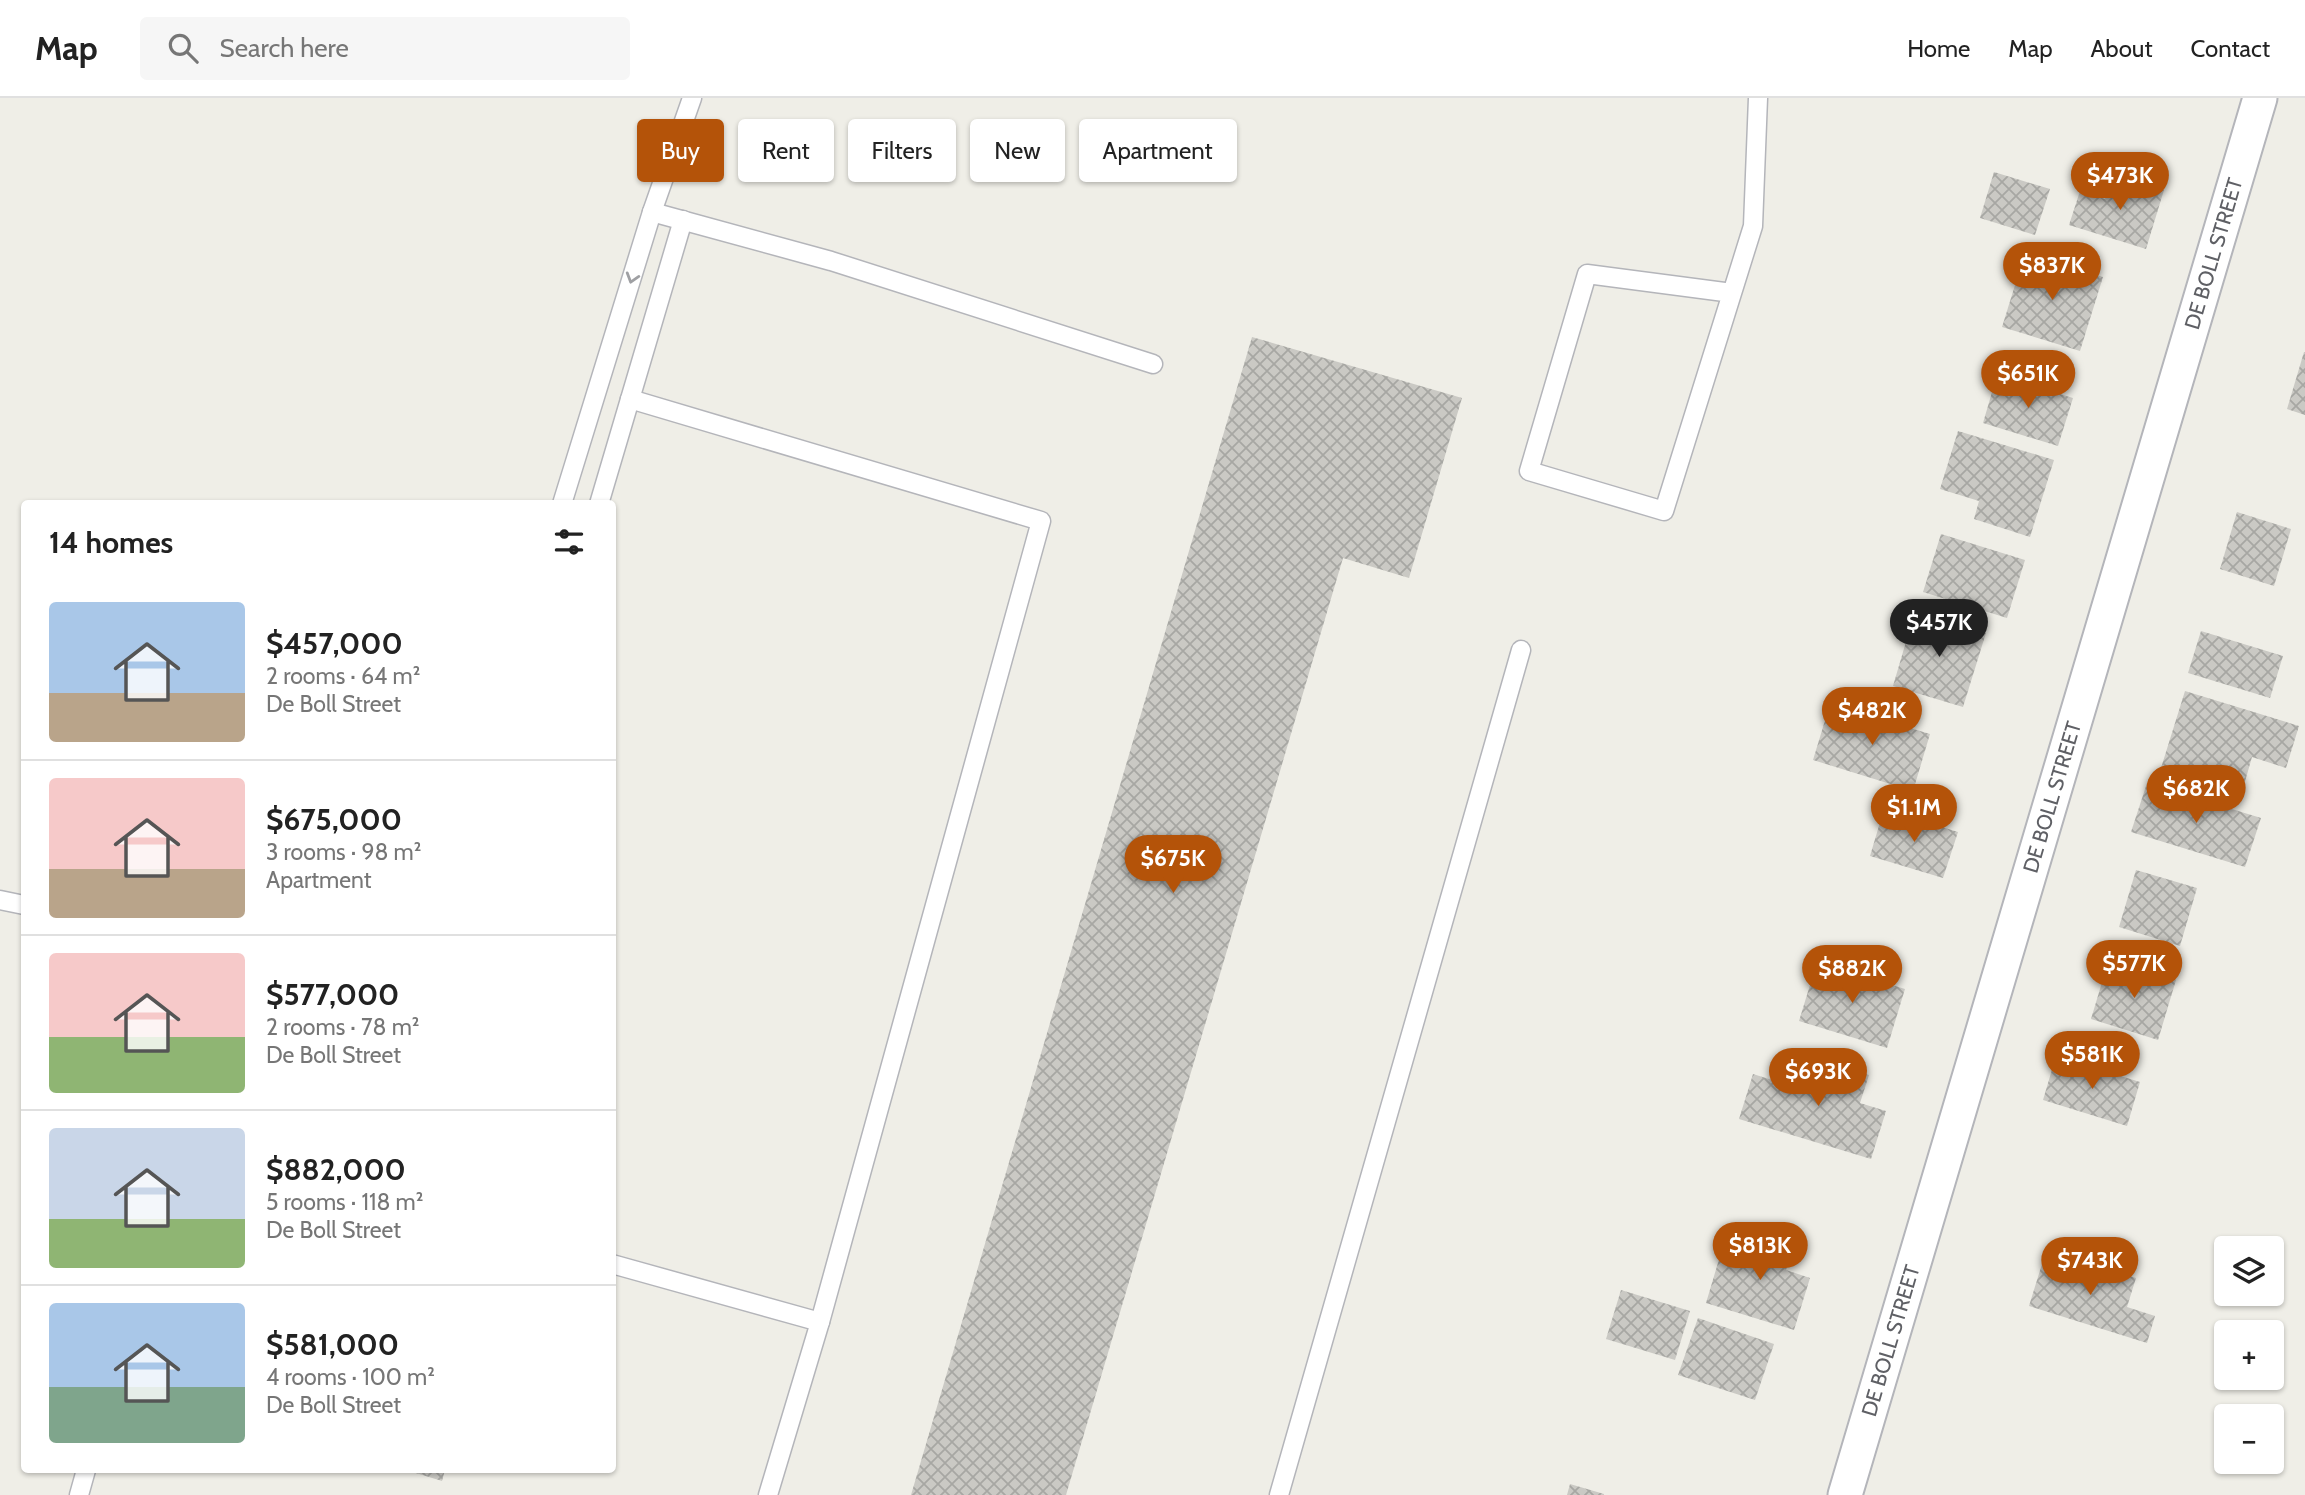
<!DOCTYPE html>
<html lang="en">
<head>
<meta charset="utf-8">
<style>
	:root { --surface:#fff; --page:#f6f6f6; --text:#222; --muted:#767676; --line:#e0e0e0; --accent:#b45309 }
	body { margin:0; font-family:Cabin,sans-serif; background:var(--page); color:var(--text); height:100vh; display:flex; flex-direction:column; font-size:26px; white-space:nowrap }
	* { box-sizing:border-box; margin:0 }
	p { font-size:23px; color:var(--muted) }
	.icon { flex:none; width:38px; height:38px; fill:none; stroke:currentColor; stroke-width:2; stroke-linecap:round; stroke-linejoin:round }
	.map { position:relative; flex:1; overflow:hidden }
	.sheet { position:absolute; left:21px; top:402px; width:595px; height:973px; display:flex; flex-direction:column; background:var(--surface); border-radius:7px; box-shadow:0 2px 5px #0004 }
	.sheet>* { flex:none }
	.hud { position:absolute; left:637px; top:21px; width:665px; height:63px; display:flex; gap:14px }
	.fabs { position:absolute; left:2214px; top:1138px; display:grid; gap:14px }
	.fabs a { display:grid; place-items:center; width:70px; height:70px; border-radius:7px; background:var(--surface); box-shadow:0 2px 5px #0004; font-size:35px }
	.price { position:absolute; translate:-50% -60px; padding:0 16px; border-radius:24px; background:var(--accent); color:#fff; font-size:23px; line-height:46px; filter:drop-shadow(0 2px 4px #0008) }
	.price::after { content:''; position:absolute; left:50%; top:42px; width:21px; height:16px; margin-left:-10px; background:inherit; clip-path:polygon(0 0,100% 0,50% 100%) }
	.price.on { background:#222; color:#fff }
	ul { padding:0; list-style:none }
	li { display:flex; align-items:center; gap:21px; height:175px; padding:0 28px }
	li+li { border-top:2px solid var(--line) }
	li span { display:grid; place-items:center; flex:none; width:196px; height:140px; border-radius:7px; color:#555 }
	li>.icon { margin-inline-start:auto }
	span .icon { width:84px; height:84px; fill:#fffc; stroke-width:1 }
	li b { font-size:30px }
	h2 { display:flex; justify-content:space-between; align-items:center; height:84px; padding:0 28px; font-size:30px }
	.chip { padding:0 24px; border-radius:7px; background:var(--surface); box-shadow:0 2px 5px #0004; font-size:24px; line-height:63px }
	.chip.on { background:var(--accent); color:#fff }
	header { display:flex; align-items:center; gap:42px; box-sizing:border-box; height:98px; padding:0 35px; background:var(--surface); border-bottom:2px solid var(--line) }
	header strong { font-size:33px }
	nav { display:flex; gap:38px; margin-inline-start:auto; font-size:24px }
	.search { width:490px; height:63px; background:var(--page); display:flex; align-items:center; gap:18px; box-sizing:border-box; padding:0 24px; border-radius:7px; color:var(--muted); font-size:26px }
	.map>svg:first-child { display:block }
	.building { fill:url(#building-cross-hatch) }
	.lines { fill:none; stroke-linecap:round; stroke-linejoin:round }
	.lane-casing { stroke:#b4b5ba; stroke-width:21 }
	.street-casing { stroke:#b4b5ba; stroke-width:37 }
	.lane { stroke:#fff; stroke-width:18 }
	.street { stroke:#fff; stroke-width:33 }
	.oneway { stroke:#9fa0a3 }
	.labels { text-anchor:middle; stroke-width:5; stroke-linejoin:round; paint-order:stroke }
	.street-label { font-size:21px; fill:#5f6065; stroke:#fff }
</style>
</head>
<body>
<header>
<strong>Map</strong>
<div class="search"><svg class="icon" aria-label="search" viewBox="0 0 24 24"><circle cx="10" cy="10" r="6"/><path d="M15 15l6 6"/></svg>Search here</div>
<nav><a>Home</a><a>Map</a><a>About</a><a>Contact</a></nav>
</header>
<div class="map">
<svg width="2305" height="1397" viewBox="0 0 2305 1397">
	<defs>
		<pattern id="building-cross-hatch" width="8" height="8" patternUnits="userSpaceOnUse" patternTransform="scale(1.75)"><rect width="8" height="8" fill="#cac9c4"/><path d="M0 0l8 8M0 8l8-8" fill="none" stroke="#a7a7a3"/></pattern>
	</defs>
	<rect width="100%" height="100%" fill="#efeee7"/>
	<g class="building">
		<polygon points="1994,74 2050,91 2035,137 1980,120"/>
		<polygon points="2113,77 2164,92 2146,151 2069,127 2080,93 2105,101"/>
		<polygon points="2025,155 2103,179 2080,253 2002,229"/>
		<polygon points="1252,239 1462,300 1409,480 1343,460 1066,1397 911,1397"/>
		<polygon points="2304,254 2305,254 2305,317 2287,311"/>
		<polygon points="1997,277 2073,300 2058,348 1983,325"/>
		<polygon points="1958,333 2054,362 2030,439 1974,421 1979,403 1940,391"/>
		<polygon points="2237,414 2291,431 2274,488 2220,471"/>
		<polygon points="1941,436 2025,462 2007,520 1923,494"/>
		<polygon points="1915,513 1986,535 1963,609 1893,588"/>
		<polygon points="2201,533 2283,558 2270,600 2188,575"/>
		<polygon points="2185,593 2299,628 2286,670 2252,659 2242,694 2161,670"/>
		<polygon points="1830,606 1930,636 1913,693 1813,662"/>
		<polygon points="2147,685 2261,720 2245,769 2131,734"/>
		<polygon points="1884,711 1958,734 1943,780 1870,758"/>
		<polygon points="2136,772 2197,790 2180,848 2119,829"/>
		<polygon points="2109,861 2176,882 2158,942 2091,921"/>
		<polygon points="1817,864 1905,891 1887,950 1799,923"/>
		<polygon points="1808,958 1869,977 1860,1005 1886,1013 1871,1061 1739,1021 1753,976 1798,990"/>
		<polygon points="2056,958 2140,984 2127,1028 2043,1002"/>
		<polygon points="1752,1134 1794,1146 1786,1172 1810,1180 1794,1232 1706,1205 1723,1148 1746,1155"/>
		<polygon points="2046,1153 2136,1180 2127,1209 2155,1218 2147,1245 2029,1208"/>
		<polygon points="1621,1192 1690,1213 1675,1262 1606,1241"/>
		<polygon points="1698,1220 1774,1246 1755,1302 1678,1277"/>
		<polygon points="406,1372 445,1372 442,1383"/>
		<polygon points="1570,1386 1604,1396 1604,1397 1567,1397"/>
	</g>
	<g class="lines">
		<g class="lane-casing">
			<g id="lane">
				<polyline points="652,114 831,163 1153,266"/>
				<polyline points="1732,195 1587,176 1529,373 1664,413 1753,128 1758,0"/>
				<polyline points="630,301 1041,423 820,1224"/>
				<polyline points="562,406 652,114 692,0"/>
				<polyline points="599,406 683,122"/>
				<polyline points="0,802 24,807"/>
				<polyline points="612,1166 820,1224 768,1397"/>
				<polyline points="79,1397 86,1372"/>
				<polyline points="1279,1397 1521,552"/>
			</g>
		</g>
		<g class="street-casing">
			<g id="street">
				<path id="s1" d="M1845 1397 2260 0"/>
			</g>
		</g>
		<use href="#lane" class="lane"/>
		<use href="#street" class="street"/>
	</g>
	<defs><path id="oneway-chevron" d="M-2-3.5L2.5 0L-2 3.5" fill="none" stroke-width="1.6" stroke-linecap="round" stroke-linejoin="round" transform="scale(1.75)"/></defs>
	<use class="oneway" href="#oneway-chevron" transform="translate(632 180) rotate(107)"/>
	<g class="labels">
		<g class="street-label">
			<text dy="7" stroke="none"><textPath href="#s1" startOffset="1295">DE BOLL STREET</textPath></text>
			<text dy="7" stroke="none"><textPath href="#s1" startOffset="728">DE BOLL STREET</textPath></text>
			<text dy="7" stroke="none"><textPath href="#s1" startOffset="161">DE BOLL STREET</textPath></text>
		</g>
	</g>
</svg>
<div class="fabs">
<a><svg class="icon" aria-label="layers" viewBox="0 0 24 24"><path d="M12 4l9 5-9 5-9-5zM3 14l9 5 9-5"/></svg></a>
<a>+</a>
<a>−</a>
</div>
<b class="price" style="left:2120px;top:114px">$473K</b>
<b class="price" style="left:2052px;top:204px">$837K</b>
<b class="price" style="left:2028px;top:312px">$651K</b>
<b class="price on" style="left:1939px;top:561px">$457K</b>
<b class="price" style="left:1872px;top:649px">$482K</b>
<b class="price" style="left:2196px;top:727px">$682K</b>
<b class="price" style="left:1914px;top:746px">$1.1M</b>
<b class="price" style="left:1173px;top:797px">$675K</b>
<b class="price" style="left:2134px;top:902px">$577K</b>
<b class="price" style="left:1852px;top:907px">$882K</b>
<b class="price" style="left:2092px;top:993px">$581K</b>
<b class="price" style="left:1818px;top:1010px">$693K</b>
<b class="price" style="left:1760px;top:1184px">$813K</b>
<b class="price" style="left:2090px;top:1199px">$743K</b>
<div class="hud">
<a class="chip on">Buy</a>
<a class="chip">Rent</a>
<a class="chip">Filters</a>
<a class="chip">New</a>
<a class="chip">Apartment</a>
</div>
<section class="sheet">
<h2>14 homes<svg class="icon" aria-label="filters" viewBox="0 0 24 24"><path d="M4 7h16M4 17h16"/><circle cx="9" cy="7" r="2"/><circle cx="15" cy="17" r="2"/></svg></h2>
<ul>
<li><span style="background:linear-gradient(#a9c7e8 65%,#b9a48a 0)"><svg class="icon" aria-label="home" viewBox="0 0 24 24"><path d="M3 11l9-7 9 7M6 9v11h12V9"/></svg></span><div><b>$457,000</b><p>2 rooms · 64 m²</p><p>De Boll Street</p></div></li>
<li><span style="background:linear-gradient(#f6c9c9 65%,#b9a48a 0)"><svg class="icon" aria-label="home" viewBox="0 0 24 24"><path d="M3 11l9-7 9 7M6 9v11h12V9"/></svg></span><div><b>$675,000</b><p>3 rooms · 98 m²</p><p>Apartment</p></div></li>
<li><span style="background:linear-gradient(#f6c9c9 60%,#8fb573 0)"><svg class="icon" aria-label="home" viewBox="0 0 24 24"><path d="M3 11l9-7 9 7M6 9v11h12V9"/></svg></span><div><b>$577,000</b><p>2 rooms · 78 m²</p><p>De Boll Street</p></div></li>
<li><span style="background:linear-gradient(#c9d6e8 65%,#8fb573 0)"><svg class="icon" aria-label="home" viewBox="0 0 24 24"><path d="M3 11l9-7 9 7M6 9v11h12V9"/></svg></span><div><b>$882,000</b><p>5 rooms · 118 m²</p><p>De Boll Street</p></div></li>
<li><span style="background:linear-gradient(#a9c7e8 60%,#7fa58c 0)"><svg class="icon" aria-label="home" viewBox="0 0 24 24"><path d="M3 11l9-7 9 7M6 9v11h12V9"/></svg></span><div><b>$581,000</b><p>4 rooms · 100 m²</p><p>De Boll Street</p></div></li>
</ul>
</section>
</div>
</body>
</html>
